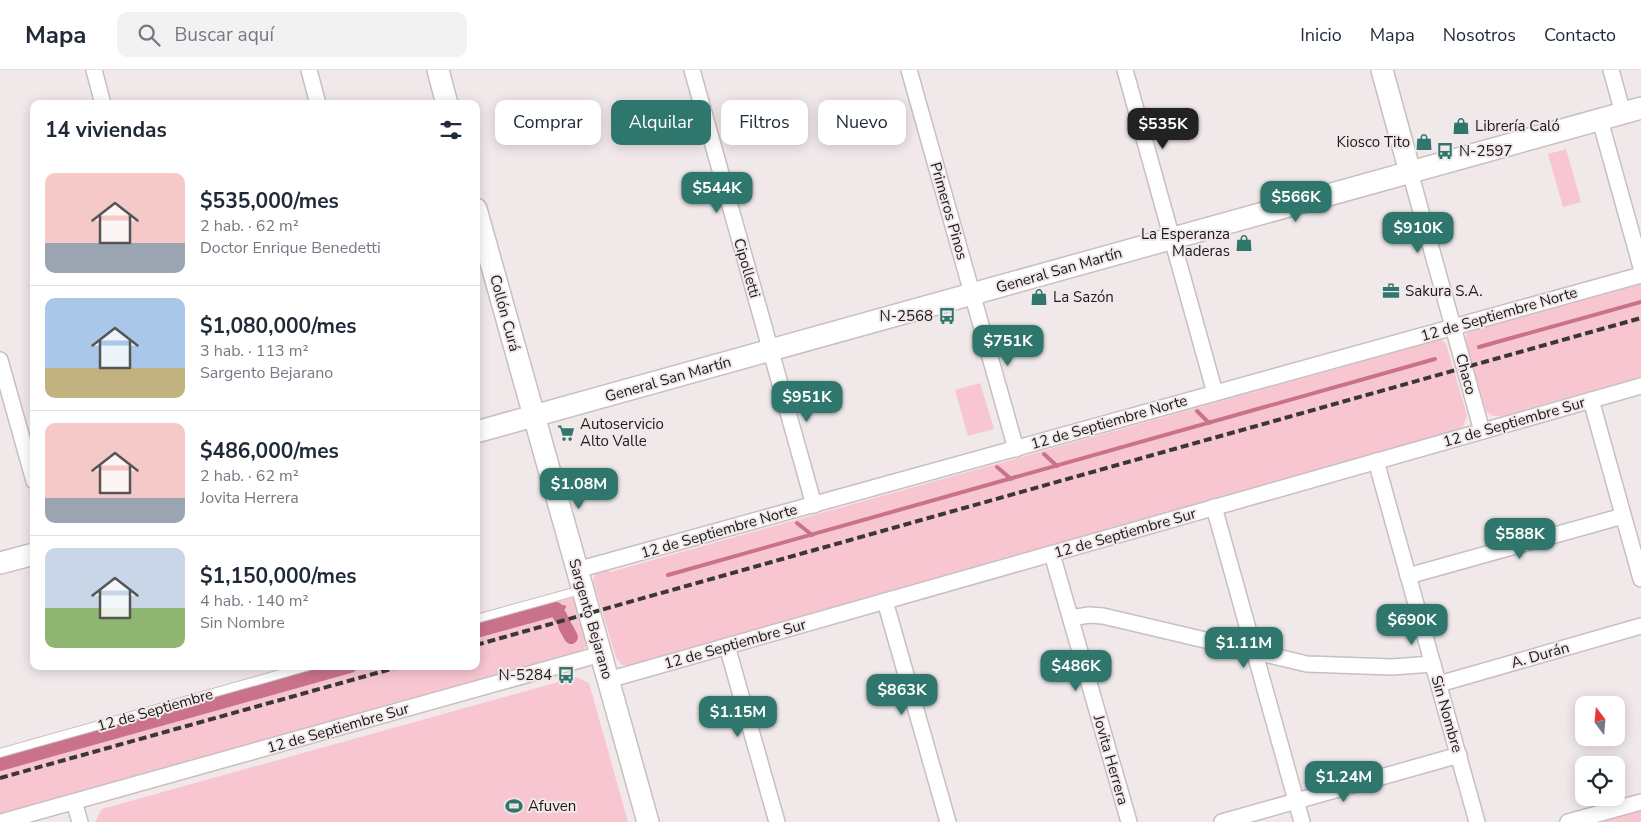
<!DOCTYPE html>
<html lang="es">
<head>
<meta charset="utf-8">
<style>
	:root { --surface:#fff; --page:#f2f2f3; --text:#1f2937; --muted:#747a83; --line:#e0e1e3; --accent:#2f766d }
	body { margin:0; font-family:"Nunito Sans",sans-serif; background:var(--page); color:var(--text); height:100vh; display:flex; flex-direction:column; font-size:19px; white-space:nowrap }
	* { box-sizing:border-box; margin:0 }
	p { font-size:16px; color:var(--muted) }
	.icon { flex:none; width:28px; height:28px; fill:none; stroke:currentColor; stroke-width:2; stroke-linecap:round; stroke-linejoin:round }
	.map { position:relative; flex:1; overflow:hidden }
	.details { position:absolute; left:30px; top:30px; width:450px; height:570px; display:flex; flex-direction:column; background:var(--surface); border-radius:10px; box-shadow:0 2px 12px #0003 }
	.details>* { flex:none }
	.guide { position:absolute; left:495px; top:30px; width:475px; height:45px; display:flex; gap:10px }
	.needle { width:32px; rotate:344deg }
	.controls { position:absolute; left:1575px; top:626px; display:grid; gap:10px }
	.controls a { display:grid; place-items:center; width:50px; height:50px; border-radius:10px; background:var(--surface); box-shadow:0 2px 12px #0003; font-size:25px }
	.price { position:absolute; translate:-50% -42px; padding:0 11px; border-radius:10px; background:var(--accent); color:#fff; font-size:16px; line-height:32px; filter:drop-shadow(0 1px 2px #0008) }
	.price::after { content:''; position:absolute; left:50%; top:30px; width:15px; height:11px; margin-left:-8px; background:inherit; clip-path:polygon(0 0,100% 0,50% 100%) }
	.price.current { background:#222; color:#fff }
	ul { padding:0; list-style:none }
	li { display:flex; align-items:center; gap:15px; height:125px; padding:0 15px }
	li+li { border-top:1px solid var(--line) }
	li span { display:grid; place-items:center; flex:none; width:140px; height:100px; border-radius:10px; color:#555 }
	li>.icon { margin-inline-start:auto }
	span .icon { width:60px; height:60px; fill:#fffc; stroke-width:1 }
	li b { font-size:21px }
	h2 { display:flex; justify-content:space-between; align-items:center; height:60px; padding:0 15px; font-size:21px }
	.chip { padding:0 18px; border-radius:10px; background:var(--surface); box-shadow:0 2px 12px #0003; font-size:18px; line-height:45px }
	.chip.current { background:var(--accent); color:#fff }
	header { display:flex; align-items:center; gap:30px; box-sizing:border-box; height:70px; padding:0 25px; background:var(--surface); border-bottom:1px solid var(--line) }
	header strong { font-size:24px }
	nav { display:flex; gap:28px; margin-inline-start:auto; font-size:18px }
	.search { width:350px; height:45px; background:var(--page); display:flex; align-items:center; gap:12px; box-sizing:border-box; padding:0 18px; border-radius:10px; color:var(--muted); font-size:19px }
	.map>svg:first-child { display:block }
	.green { fill:#f7c6d1 }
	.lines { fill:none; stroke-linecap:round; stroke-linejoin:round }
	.stream { stroke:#ca728a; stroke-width:4 }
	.canal { stroke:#ca728a; stroke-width:14 }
	.lane-casing { stroke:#c8bfc1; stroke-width:10 }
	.street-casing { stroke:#c8bfc1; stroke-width:18 }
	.secondary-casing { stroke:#c8bfc1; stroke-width:24 }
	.lane { stroke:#fff; stroke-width:8 }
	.street { stroke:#fff; stroke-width:15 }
	.secondary { stroke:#fff; stroke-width:21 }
	.rail { stroke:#3b3737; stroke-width:4; stroke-dasharray:8 4; stroke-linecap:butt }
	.labels { text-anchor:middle; stroke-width:4; stroke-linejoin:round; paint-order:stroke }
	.poi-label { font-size:15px; fill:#1c1919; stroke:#f1e8ea; text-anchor:start }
	.street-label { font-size:15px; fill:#1c1919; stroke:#f1e8ea }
</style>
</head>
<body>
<header>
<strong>Mapa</strong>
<div class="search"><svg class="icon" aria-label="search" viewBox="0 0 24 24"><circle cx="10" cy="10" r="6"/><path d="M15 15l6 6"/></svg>Buscar aquí</div>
<nav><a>Inicio</a><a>Mapa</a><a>Nosotros</a><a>Contacto</a></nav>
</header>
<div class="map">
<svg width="1641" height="752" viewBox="0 0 1641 752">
	<rect width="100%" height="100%" fill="#f1e8ea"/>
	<g class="green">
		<polygon points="1566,79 1581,132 1563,137 1548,84"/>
		<polygon points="1641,211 1641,307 1502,346 1493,346 1486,341 1465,270 1467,263 1470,260"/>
		<polygon points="1439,267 1446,274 1467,345 1463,356 1453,361 630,595 622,595 616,588 593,510 597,500 604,497 610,502 1361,292 1365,286"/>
		<polygon points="980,313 994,359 968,366 955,320"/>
		<polygon points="575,527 588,573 584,579 576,583 0,744 0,687 325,596 476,596 476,554"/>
		<polygon points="576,607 589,613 628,752 95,752 102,739"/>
		<polygon points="1641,737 1641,752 1589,752"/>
	</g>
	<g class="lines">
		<g class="stream">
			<polyline points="1479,277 1641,232"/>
			<polyline points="1197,341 1209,353"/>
			<polyline points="1044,384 1057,396"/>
			<polyline points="997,397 1011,409"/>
			<polyline points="797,453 812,465"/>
			<polyline points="668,505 1435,289"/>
			<polyline points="556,539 564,537"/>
		</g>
		<g class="canal">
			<polyline points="565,556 571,567"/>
			<polyline points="476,561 556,539 561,548"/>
			<polyline points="0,694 350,596"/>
		</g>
		<g class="lane-casing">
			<g id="lane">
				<polyline points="476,549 581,520"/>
				<polyline points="0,683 309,596"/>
			</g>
		</g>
		<g class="street-casing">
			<g id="street">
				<polyline points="94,0 103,34"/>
				<polyline points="309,0 318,34"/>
				<polyline points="692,0 814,435"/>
				<polyline points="909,0 1016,379"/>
				<polyline points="1125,0 1215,323"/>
				<polyline points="1611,0 1623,43"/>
				<polyline points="1600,50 1641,197"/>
				<polyline points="1410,102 1482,361"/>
				<polyline points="0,290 34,411"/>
				<polyline points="1591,330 1641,509"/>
				<polyline points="1376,391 1477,752"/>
				<polyline points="1214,437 1302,752"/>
				<polyline points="1052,484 1129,752"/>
				<polyline points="577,500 1641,205"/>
				<polyline points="1408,506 1623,446"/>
				<polyline points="885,531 948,752"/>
				<polyline points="1071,548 1089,545 1103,546 1307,594 1392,597 1433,594"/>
				<polyline points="727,576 777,752"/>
				<polyline points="608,610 1641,316"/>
				<polyline points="1439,614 1641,556"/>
				<polyline points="74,732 80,752"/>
				<polyline points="1,752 601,584"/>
				<polyline points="1222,752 1459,685"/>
				<polyline points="1568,752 1641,732"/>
			</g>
		</g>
		<g class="secondary-casing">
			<g id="secondary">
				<polyline points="438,0 447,34"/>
				<polyline points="1382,0 1410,102"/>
				<polyline points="476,139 648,752"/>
				<polyline points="476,362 1641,38"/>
				<polyline points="0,493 34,484"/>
			</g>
		</g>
		<use href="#lane" class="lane"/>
		<use href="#street" class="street"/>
		<use href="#secondary" class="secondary"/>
		<g class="rail">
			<polyline points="476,575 1641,248"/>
			<polyline points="0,708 402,596"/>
		</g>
	</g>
	<defs>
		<g id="shop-bare" transform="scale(1.35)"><path d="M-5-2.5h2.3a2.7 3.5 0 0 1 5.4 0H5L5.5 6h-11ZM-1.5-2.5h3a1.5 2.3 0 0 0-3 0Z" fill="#2f766d" stroke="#f1e8ea" stroke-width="2.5" paint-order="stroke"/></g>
		<g id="bus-bare" transform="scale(1.35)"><path d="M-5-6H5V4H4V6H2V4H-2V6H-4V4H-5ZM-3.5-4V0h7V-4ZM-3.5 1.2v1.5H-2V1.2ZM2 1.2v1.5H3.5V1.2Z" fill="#2f766d" stroke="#f1e8ea" stroke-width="2.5" paint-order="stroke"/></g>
		<g id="office-bare" transform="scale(1.35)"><path d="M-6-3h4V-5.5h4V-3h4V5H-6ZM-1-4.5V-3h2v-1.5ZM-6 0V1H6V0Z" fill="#2f766d" stroke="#f1e8ea" stroke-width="2.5" paint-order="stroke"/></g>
		<g id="supermarket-bare" transform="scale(1.35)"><path d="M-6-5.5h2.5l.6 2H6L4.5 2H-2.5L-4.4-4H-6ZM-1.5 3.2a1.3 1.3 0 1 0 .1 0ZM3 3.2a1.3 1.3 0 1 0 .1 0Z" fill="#2f766d" stroke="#f1e8ea" stroke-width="2.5" paint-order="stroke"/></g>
		<g id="stadium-bare" transform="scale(1.35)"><path d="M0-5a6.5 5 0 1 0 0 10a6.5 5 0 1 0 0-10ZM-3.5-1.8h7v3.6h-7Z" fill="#2f766d" stroke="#f1e8ea" stroke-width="2.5" paint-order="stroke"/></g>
	</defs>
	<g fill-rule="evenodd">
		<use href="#shop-bare" x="1461" y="56"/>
		<use href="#shop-bare" x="1424" y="72"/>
		<use href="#bus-bare" x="1445" y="81"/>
		<use href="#shop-bare" x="1244" y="173"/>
		<use href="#office-bare" x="1391" y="221"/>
		<use href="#shop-bare" x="1039" y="227"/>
		<use href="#bus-bare" x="947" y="246"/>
		<use href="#supermarket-bare" x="566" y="363"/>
		<use href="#bus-bare" x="566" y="605"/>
		<use href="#stadium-bare" x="514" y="736"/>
	</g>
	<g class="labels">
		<g class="poi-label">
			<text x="1475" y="61">Librería Caló</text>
			<text x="1410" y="77" text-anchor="end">Kiosco Tito</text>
			<text x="1459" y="86">N-2597</text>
			<text x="1230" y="169" text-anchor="end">La Esperanza<tspan x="1230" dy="17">Maderas</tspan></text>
			<text x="1405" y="226">Sakura S.A.</text>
			<text x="1053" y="232">La Sazón</text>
			<text x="933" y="251" text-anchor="end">N-2568</text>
			<text x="580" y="359">Autoservicio<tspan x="580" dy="17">Alto Valle</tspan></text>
			<text x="552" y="610" text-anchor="end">N-5284</text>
			<text x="528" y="741">Afuven</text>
		</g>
		<g class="street-label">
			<text transform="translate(949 141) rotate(74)" y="5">Primeros Pinos</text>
			<text transform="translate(747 198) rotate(74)" y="5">Cipolletti</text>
			<text transform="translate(1059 200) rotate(-16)" y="5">General San Martín</text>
			<text transform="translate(505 243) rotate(75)" y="5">Collón Curá</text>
			<text transform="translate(1499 244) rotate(-16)" y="5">12 de Septiembre Norte</text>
			<text transform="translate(1466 304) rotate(75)" y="5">Chaco</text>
			<text transform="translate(668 309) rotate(-16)" y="5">General San Martín</text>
			<text transform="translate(1109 352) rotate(-16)" y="5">12 de Septiembre Norte</text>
			<text transform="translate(1514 352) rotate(-16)" y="5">12 de Septiembre Sur</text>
			<text transform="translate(719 461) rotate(-16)" y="5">12 de Septiembre Norte</text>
			<text transform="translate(1125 463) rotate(-16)" y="5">12 de Septiembre Sur</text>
			<text transform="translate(591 549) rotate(74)" y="5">Sargento Bejarano</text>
			<text transform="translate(735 574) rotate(-16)" y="5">12 de Septiembre Sur</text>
			<text transform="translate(1540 585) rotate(-16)" y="5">A. Durán</text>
			<text transform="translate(155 640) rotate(-16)" y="5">12 de Septiembre</text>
			<text transform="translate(1447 644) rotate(74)" y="5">Sin Nombre</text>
			<text transform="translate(338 658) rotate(-16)" y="5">12 de Septiembre Sur</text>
			<text transform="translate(1111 690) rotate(74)" y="5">Jovita Herrera</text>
		</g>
	</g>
</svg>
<div class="controls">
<a><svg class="needle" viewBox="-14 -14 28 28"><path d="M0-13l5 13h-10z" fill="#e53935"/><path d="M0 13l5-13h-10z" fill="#747a83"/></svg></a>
<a><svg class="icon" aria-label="locate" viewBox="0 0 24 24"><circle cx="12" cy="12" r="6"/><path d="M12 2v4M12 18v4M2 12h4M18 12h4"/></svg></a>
</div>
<b class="price current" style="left:1163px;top:80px">$535K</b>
<b class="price" style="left:717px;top:144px">$544K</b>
<b class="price" style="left:1296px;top:153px">$566K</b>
<b class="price" style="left:1418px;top:184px">$910K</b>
<b class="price" style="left:1008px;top:297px">$751K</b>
<b class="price" style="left:807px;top:353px">$951K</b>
<b class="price" style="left:579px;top:440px">$1.08M</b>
<b class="price" style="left:1520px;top:490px">$588K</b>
<b class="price" style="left:1412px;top:576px">$690K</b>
<b class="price" style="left:1244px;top:599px">$1.11M</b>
<b class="price" style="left:1076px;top:622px">$486K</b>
<b class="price" style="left:902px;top:646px">$863K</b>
<b class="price" style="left:738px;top:668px">$1.15M</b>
<b class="price" style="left:1344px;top:733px">$1.24M</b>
<div class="guide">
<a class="chip">Comprar</a>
<a class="chip current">Alquilar</a>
<a class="chip">Filtros</a>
<a class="chip">Nuevo</a>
</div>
<section class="details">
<h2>14 viviendas<svg class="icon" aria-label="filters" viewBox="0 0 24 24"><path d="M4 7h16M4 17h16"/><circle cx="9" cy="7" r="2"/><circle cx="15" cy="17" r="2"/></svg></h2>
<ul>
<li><span style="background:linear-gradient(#f6c9c9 70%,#9aa5b1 0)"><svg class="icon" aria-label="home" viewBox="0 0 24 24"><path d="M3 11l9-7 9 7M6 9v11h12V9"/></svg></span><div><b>$535,000/mes</b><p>2 hab. · 62 m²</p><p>Doctor Enrique Benedetti</p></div></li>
<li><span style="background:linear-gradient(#a9c7e8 70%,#c2b280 0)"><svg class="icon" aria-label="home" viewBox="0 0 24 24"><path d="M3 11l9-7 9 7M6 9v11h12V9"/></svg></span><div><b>$1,080,000/mes</b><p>3 hab. · 113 m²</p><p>Sargento Bejarano</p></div></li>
<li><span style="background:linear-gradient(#f6c9c9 75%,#9aa5b1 0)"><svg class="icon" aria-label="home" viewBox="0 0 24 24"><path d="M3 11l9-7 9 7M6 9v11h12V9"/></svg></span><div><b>$486,000/mes</b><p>2 hab. · 62 m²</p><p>Jovita Herrera</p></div></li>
<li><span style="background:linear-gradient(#c9d6e8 60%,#8fb573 0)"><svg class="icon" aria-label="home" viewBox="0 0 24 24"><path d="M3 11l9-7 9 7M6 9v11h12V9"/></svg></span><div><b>$1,150,000/mes</b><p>4 hab. · 140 m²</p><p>Sin Nombre</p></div></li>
</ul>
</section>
</div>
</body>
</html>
